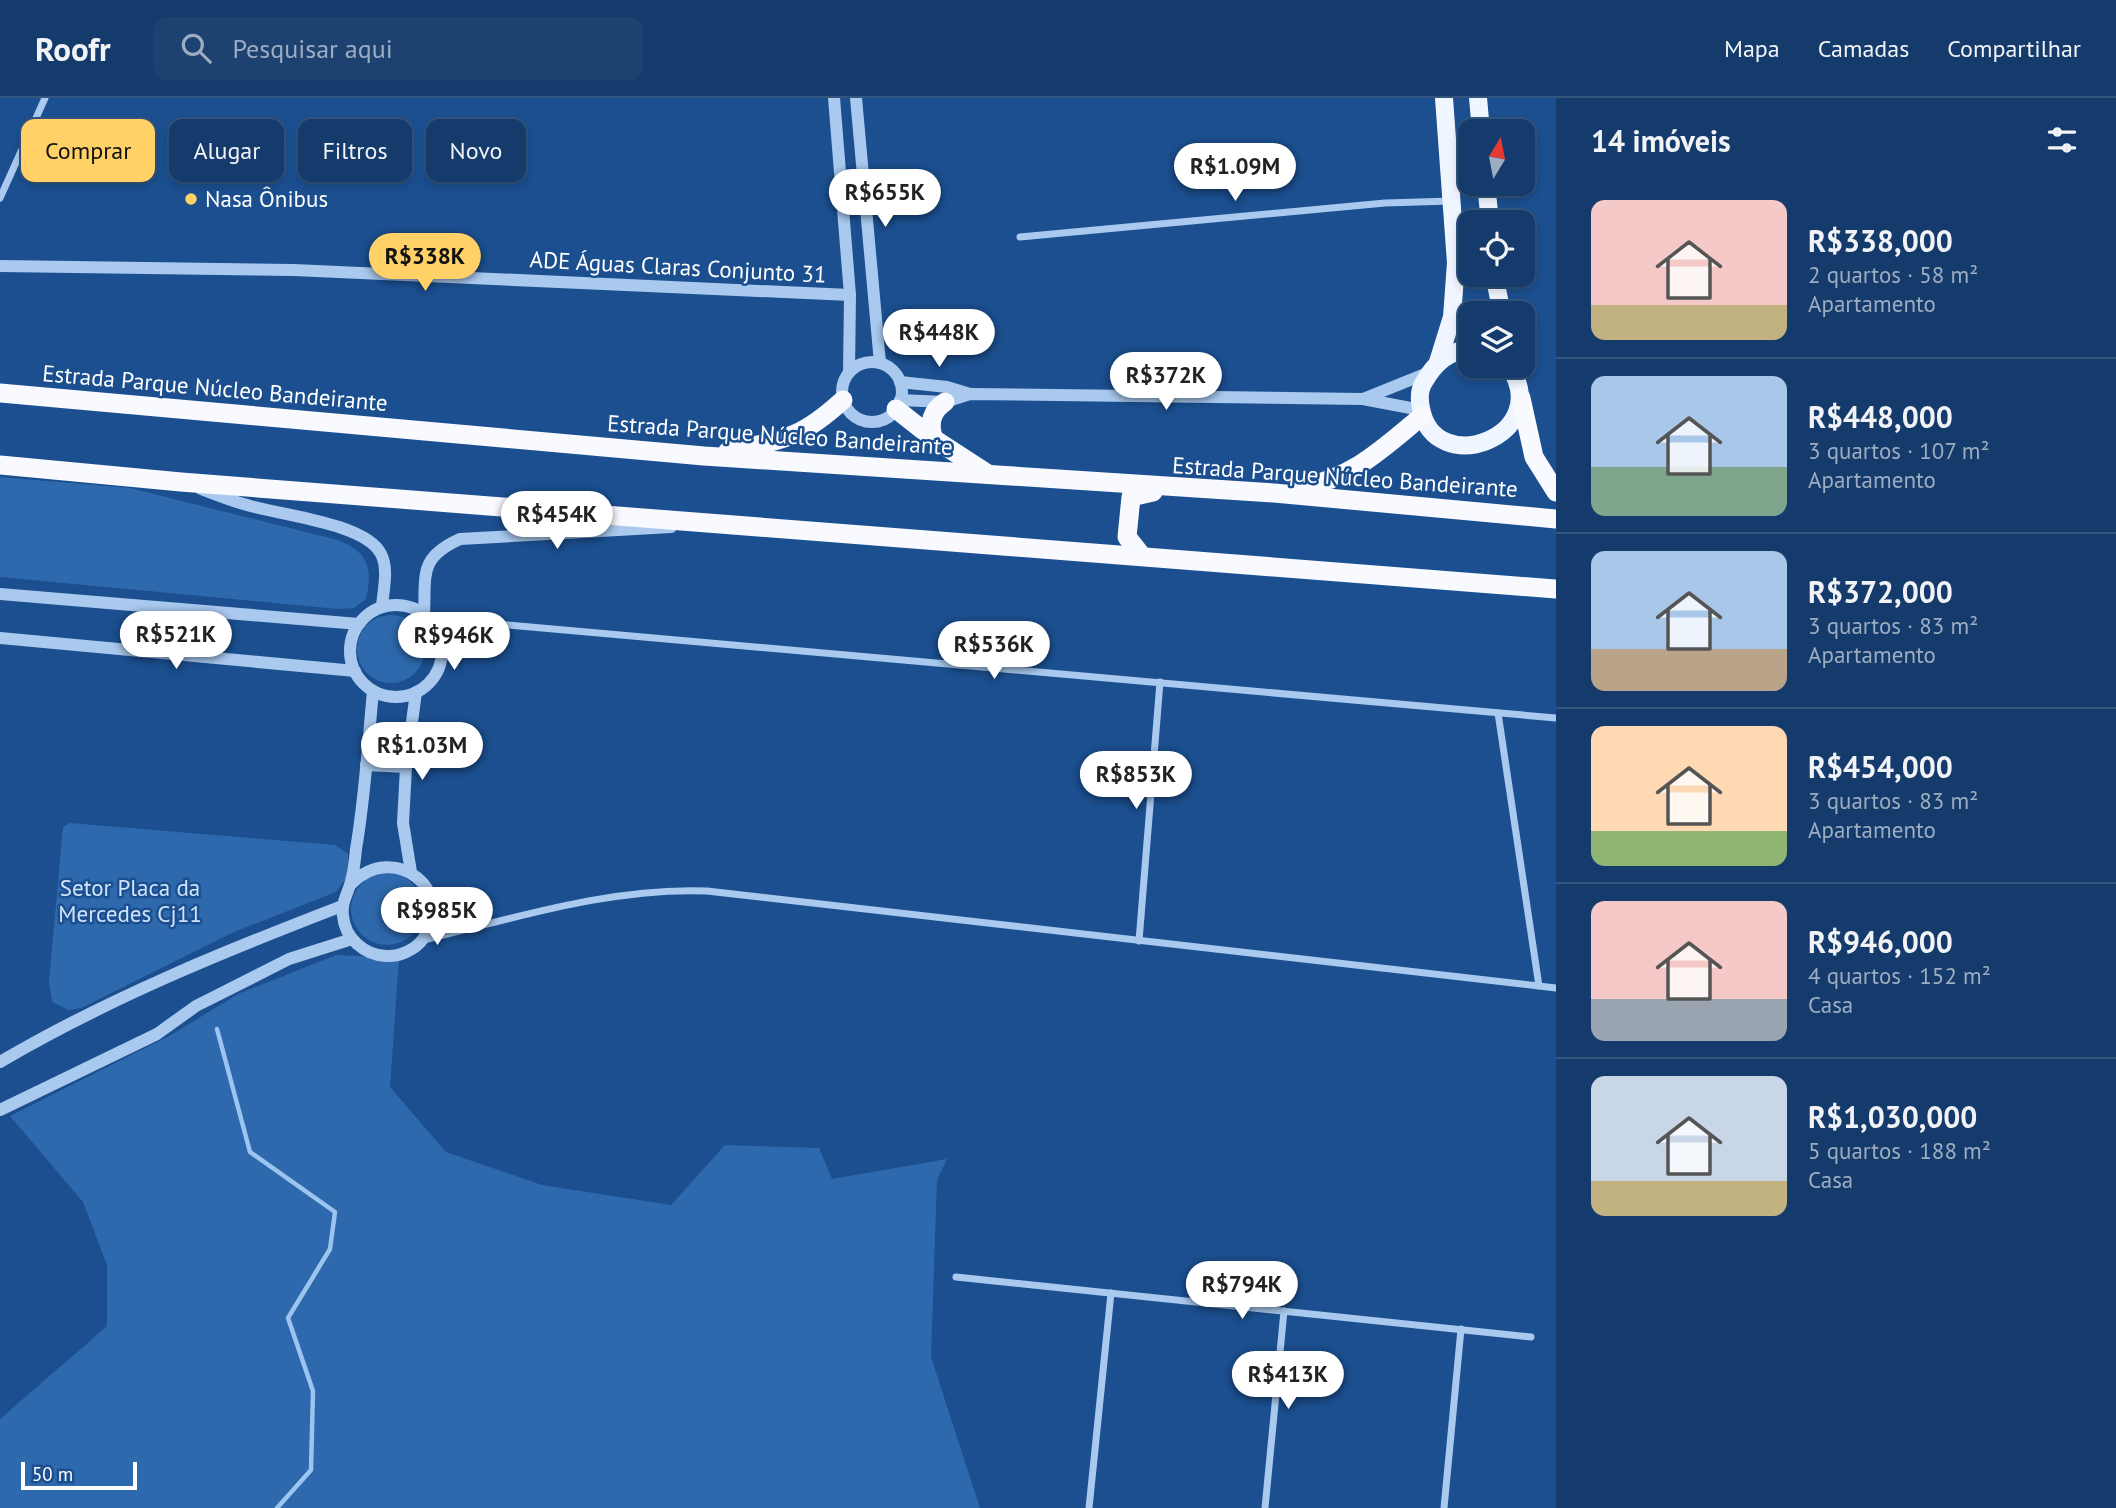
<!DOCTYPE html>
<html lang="pt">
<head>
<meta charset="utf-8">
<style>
	:root { --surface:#143b6b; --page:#1d4271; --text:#f1f3f6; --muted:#9dadc1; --line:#33557e; --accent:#ffd166 }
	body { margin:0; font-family:"PT Sans",sans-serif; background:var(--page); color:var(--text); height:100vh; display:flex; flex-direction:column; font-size:26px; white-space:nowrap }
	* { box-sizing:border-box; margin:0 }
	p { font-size:23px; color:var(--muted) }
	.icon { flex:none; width:38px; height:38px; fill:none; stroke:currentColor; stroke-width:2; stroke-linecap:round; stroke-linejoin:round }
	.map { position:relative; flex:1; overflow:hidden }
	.details { display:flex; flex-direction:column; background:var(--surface); width:560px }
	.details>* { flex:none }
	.guide { position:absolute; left:21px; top:21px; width:665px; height:63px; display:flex; gap:14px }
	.needle { width:46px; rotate:10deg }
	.fabs { position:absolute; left:1458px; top:21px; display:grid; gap:14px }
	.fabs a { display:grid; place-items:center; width:77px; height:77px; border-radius:14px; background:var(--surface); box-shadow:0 4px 10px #0003,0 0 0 2px var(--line); font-size:35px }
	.scale { position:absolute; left:21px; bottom:18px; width:116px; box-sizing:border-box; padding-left:7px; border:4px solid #fff; border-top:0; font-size:19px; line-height:24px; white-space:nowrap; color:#fff; -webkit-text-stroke:5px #1b4f8f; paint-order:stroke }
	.price { position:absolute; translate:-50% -60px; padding:0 16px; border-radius:24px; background:#fff; color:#222; font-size:23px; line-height:46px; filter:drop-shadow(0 2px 4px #0008) }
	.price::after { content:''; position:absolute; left:50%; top:42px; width:21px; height:16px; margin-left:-10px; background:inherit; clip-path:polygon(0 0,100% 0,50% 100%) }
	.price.active { background:var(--accent); color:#111 }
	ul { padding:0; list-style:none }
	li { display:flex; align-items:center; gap:21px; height:175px; padding:0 35px }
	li+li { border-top:2px solid var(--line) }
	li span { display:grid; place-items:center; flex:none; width:196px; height:140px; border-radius:14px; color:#555 }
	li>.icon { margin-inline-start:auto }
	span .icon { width:84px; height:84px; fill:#fffc; stroke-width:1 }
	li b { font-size:30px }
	h2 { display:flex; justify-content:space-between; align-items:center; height:84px; padding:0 35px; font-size:30px }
	.pill { padding:0 24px; border-radius:14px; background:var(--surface); box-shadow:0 4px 10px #0003,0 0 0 2px var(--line); font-size:24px; line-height:63px }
	.pill.active { background:var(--accent); color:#111 }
	header { display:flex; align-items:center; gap:42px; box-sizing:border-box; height:98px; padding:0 35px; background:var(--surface); border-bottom:2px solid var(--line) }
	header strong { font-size:33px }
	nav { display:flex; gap:38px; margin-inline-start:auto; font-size:24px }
	.search { width:490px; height:63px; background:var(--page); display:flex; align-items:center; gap:18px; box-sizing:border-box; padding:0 24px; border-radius:14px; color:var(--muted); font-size:26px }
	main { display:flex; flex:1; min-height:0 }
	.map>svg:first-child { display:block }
	.green { fill:#2e69ad }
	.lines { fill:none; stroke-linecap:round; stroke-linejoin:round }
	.stream { stroke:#9cc4f0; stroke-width:4.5 }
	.minor { stroke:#a9c9ee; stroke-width:7 }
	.tertiary { stroke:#a9c9ee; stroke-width:12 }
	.primary { stroke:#f0f6ff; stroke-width:18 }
	.trunk { stroke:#f8faff; stroke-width:19 }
	.poi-dot { fill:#ffd166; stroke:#1b4f8f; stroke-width:2.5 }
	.labels { text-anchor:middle; stroke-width:5; stroke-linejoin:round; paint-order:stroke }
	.poi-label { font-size:23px; fill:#fff; stroke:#1b4f8f; text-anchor:start }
	.street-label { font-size:23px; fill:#fff; stroke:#1b4f8f }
	.park-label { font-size:23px; fill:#cfe3fa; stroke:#1b4f8f }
</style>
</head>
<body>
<header>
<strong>Roofr</strong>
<div class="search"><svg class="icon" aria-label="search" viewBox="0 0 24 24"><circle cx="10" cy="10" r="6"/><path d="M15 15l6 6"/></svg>Pesquisar aqui</div>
<nav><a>Mapa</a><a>Camadas</a><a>Compartilhar</a></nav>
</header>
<main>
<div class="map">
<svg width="1556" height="1410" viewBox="0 0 1556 1410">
	<rect width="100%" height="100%" fill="#1b4f8f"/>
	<g class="green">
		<path d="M0 379 130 390 338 442C368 454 373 470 366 501L354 510 337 511 0 479Z"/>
		<circle cx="391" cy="551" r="34"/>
		<polygon points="70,725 335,747 348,756 348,777 336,794 234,834 81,910 69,912 52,904 49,884 63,729"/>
		<circle cx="387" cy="811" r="36"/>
		<polygon points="336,857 399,860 390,989 446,1054 542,1087 671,1107 725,1047 819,1050 832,1081 947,1061 937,1082 931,1259 980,1410 0,1410 0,1321 107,1228 107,1167 83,1104 10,1018 171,937 238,896"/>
	</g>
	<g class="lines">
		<polyline class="stream" points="217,931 250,1054 335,1114 330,1151 288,1220 313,1293 311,1372 277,1410"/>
		<g class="minor">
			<polyline points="0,100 45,0"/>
			<polyline points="1020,139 1385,105 1452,103"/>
			<polyline points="433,527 497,526 1556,620"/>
			<polyline points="1498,615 1539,888"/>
			<path d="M423 842C515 820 612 789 707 793L1556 890"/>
			<polyline points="1139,843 1160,584"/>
			<polyline points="956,1179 1531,1239"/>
			<polyline points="1089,1410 1111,1195"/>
			<polyline points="1265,1410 1284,1213"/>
			<polyline points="1444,1410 1461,1231"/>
		</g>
		<g class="tertiary">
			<polyline points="834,0 850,197 849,274"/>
			<polyline points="856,0 880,265"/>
			<polyline points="0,168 294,172 850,197"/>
			<circle cx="872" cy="294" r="30"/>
			<polyline points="900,284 947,289 970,296"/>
			<polyline points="1363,301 1430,274"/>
			<polyline points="900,302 945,304 970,296 1363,301 1421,312"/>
			<path d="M201 391C217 397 232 403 247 407 279 417 366 425 381 456 389 471 383 493 382 509"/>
			<polyline points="0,496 359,526"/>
			<circle cx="396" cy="553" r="46"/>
			<path d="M424 517C426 477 418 460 460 441L671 429"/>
			<polyline points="0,540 355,573"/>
			<polyline points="366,667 406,669"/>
			<polyline points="411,774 403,725 406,669 416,594"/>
			<path d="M351 786C394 742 458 793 423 841 415 852 399 859 386 858 364 857 345 840 343 818 341 804 348 796 351 783 354 773 355 762 356 751 365 699 368 645 373 593"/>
			<path d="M0 964C109 900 225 853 342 808"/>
			<polyline points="0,1012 157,936 196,908 289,861 352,841"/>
		</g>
		<g class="primary">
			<polyline points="1478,0 1481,33"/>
			<polyline points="1486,86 1490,124"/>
			<polyline points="1494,177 1502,215"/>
			<path d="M1470 251C1448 253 1435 265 1424 284 1419 292 1419 301 1421 310 1434 383 1556 338 1509 268"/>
			<polyline points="1438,264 1452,219 1456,165 1444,0"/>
		</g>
		<g class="trunk">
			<polyline points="0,295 704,358 1274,395 1556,421"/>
			<polyline points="1521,300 1534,359 1556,394"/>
			<polyline points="896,311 934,341 988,376"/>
			<path d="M934 341C928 326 931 313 945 304"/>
			<path d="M728 353C784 341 799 342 843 302"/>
			<polyline points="0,367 181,384 1556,491"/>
			<path d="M1299 390C1353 380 1381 352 1422 318"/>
			<polyline points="1142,458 1127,439 1131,399 1153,394"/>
		</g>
	</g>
	<circle class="poi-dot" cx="191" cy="101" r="7"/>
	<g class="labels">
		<g class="poi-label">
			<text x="205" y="109">Nasa Ônibus</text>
		</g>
		<g class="street-label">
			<text transform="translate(678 169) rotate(3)" y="8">ADE Águas Claras Conjunto 31</text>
			<text transform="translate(215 290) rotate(5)" y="8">Estrada Parque Núcleo Bandeirante</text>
			<text transform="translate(780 337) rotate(4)" y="8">Estrada Parque Núcleo Bandeirante</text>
			<text transform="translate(1345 379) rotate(4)" y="8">Estrada Parque Núcleo Bandeirante</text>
		</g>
		<g class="park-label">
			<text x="130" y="798">Setor Placa da<tspan x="130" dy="26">Mercedes Cj11</tspan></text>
		</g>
	</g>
</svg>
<div class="fabs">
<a><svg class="needle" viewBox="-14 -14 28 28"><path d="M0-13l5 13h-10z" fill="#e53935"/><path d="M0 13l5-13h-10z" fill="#9dadc1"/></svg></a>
<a><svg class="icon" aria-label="locate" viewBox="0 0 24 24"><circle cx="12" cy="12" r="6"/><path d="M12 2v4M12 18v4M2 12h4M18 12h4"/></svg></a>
<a><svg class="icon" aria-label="layers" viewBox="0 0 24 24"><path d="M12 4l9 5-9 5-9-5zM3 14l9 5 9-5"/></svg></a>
</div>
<div class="scale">50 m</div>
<b class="price" style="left:1235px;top:105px">R$1.09M</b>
<b class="price" style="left:885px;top:131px">R$655K</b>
<b class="price active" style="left:425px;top:195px">R$338K</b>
<b class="price" style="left:939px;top:271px">R$448K</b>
<b class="price" style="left:1166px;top:314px">R$372K</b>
<b class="price" style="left:557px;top:453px">R$454K</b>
<b class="price" style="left:176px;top:573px">R$521K</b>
<b class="price" style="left:454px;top:574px">R$946K</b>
<b class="price" style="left:994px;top:583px">R$536K</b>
<b class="price" style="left:422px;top:684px">R$1.03M</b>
<b class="price" style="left:1136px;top:713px">R$853K</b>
<b class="price" style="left:437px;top:849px">R$985K</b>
<b class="price" style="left:1242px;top:1223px">R$794K</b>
<b class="price" style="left:1288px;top:1313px">R$413K</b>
<div class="guide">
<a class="pill active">Comprar</a>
<a class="pill">Alugar</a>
<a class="pill">Filtros</a>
<a class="pill">Novo</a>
</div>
</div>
<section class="details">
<h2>14 imóveis<svg class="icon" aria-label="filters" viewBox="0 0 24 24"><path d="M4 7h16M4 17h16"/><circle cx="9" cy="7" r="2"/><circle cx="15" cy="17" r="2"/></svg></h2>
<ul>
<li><span style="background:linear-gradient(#f6c9c9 75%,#c2b280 0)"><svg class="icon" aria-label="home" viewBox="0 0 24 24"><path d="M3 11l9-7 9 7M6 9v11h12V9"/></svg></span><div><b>R$338,000</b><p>2 quartos · 58 m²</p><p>Apartamento</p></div></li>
<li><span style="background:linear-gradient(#a9c7e8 65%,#7fa58c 0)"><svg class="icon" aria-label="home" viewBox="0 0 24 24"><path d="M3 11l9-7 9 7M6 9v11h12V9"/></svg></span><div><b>R$448,000</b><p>3 quartos · 107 m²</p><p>Apartamento</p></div></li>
<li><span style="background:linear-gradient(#a9c7e8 70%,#b9a48a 0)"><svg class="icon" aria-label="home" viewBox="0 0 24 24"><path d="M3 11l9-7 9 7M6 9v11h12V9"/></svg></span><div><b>R$372,000</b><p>3 quartos · 83 m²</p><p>Apartamento</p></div></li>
<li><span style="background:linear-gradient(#ffd9b3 75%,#8fb573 0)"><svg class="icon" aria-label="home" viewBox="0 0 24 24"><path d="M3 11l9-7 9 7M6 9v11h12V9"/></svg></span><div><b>R$454,000</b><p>3 quartos · 83 m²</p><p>Apartamento</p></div></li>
<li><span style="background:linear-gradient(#f6c9c9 70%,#9aa5b1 0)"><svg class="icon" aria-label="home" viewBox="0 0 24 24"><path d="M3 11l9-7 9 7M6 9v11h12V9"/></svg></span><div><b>R$946,000</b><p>4 quartos · 152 m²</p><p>Casa</p></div></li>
<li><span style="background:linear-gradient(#c9d6e8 75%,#c2b280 0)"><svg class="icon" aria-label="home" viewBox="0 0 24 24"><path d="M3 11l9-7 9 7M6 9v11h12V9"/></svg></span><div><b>R$1,030,000</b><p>5 quartos · 188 m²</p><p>Casa</p></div></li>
</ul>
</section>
</main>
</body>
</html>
